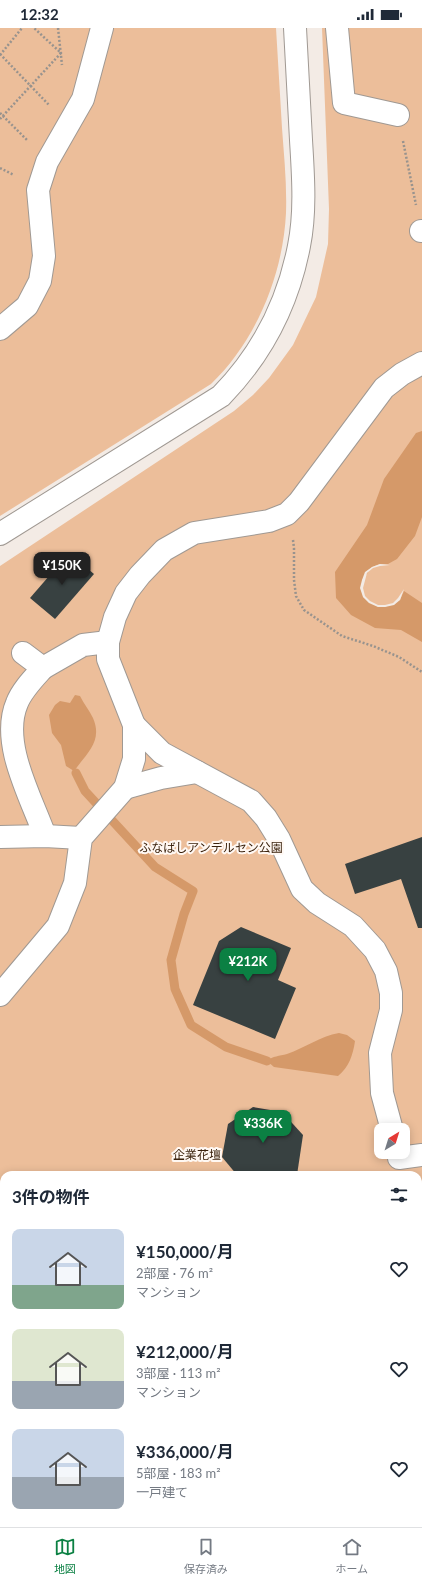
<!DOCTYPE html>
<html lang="ja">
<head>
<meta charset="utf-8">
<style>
	:root { --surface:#fff; --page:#f6f6f7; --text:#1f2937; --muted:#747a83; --line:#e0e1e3; --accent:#0b8043 }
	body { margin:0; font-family:Lato,"Noto Sans JP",sans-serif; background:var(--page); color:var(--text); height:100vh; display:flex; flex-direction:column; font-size:15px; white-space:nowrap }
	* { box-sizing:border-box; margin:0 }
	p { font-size:13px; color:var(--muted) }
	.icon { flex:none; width:22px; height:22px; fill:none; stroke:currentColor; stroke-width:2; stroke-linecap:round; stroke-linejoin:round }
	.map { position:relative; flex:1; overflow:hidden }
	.details { position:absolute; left:0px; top:1143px; width:422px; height:356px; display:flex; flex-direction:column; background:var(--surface); border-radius:12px 12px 0 0; box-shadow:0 2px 10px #0003 }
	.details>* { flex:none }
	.needle { width:26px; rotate:38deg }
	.tools { position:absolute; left:374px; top:1095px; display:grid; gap:8px }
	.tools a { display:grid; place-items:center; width:36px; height:36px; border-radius:8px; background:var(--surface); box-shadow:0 2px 10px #0003; font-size:20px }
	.price { position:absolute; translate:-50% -34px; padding:0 9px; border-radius:8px; background:var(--accent); color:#fff; font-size:13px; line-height:26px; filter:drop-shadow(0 1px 2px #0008) }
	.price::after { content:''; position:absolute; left:50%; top:24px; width:12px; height:9px; margin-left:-6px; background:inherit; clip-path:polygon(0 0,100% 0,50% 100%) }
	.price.active { background:#222; color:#fff }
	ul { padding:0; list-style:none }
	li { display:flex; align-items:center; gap:12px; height:100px; padding:0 12px }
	li span { display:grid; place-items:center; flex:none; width:112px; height:80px; border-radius:8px; color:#555 }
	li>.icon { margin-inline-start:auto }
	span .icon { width:48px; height:48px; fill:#fffc; stroke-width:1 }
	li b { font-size:17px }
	h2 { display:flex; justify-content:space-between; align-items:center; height:48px; padding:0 12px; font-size:17px }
	.status { display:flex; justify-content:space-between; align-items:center; height:28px; padding:0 20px; background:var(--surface); direction:ltr }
	.status svg { height:11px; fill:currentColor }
	.tabs { display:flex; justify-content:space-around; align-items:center; height:56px; border-top:1px solid var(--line); background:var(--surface); font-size:11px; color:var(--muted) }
	.tabs a { display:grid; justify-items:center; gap:2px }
	.tabs .active { color:var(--accent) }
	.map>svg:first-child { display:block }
	.green { fill:#ecbe9a; fill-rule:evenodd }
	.water { fill:#d59969 }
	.pier { fill:#f3ebe5 }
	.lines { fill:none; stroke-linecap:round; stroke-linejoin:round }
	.stream { stroke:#d59969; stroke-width:9 }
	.building { fill:#384141 }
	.minor-casing { stroke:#a09993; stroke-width:24 }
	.path { stroke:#98938e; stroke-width:2.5; stroke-dasharray:2 2; stroke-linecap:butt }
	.minor { stroke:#fff; stroke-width:22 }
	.labels { text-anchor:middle; stroke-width:4; stroke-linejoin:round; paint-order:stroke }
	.park-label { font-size:12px; fill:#3b220d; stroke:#fff8f3 }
</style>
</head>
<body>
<div class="status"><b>12:32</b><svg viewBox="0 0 49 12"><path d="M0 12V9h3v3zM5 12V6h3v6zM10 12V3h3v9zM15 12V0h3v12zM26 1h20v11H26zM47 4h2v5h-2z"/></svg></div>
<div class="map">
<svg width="422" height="1499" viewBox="0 0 422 1499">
	<rect width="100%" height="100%" fill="#f3ebe5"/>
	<g class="green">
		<path d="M0 0H276C278 33 280 67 282 100 284 128 287 156 286 185 283 247 256 313 211 356L0 488Z"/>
		<path d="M322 0H422V1499H0V538L234 383 253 367 269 350 293 317 316 269 328 216 329 181ZM381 1102H403V1124H381ZM4 1147H418V1495H4Z"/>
	</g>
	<g class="water">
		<polygon points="422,403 422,489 415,508 397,531 388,536 380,536 372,539 362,552 363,569 378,579 385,579 400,572 404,563 422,575 422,614 401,602 375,600 351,587 336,570 335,544 367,497 384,451 416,405"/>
		<path d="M75 667 80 668C84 676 89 682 93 690 103 713 87 725 74 743L66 738 61 717 52 705 49 687 55 677 60 673 70 675Z"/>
		<path d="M339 1005 347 1007 355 1013C353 1027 349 1039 338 1048L274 1039 267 1033C273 1028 279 1028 287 1026 305 1020 320 1008 339 1005Z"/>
	</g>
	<polygon class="pier" points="380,536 390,537 380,538 373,540 367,545 363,560 365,568 370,573 378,577 385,577 393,575 398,570 404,561 400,572 394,577 385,579 378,579 369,575 363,569 360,560 362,552 365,544 372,539"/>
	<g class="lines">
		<polyline class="stream" points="76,745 85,763 155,839 193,863 184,886 171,932 175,961 191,997 226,1019 267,1033"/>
	</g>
	<g class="building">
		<polygon points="69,525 94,546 55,591 30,570"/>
		<polygon points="422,809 422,900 418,900 401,851 355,866 345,836"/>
		<polygon points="241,899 291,920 278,952 296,960 275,1011 193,977 219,913"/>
		<polygon points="253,1079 282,1084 303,1107 297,1147 237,1147 222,1129 228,1096"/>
	</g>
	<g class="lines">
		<g class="minor-casing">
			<g id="minor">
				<polyline points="337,0 344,75 398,87"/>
				<polyline points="421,203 422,203"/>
				<polyline points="0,301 27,278 40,253 44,228 38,162 47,134 83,71 102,0"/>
				<path d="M0 506 221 368C262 326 288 275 299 218 306 183 303 146 301 112 299 75 297 37 295 0"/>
				<path d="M23 625 43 640C34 650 22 662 17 675 0 715 31 769 45 808"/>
				<polyline points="43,640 83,617 108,614"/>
				<polyline points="134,697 162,725 251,773 266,790 279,811 302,861 317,875 353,898 375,922 386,943 391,965 391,982 380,1025 382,1065 392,1102"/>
				<polyline points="125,760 161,750 197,744"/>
				<polyline points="0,809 45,808 81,810"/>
				<polyline points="0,967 58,898 75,855 81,810 125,760 134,731 134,697 108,631 108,614 115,589 126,565 140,547 164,522 194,505 269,493 287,486 299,474 384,360 402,346 422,335"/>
				<polyline points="399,1130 422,1127"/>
				<polyline points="396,1495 399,1499"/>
			</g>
		</g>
		<g class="path">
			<polyline points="58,0 62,37"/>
			<polyline points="0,26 49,77"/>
			<polyline points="0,27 22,0"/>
			<polyline points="0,85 28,113"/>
			<polyline points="0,91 61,25 34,0"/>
			<polyline points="403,113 416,177"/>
			<polyline points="0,140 14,147"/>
			<polyline points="293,512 294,520 294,552 296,568 304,582 342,608 373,618 399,629 422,644"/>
		</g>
		<use href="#minor" class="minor"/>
	</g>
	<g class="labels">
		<g class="park-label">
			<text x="211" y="824">ふなばしアンデルセン公園</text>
			<text x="197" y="1131">企業花壇</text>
		</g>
	</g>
</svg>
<div class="tools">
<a><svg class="needle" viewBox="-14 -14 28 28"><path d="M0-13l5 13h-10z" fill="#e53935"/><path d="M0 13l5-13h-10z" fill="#747a83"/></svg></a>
</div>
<b class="price active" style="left:62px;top:558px">¥150K</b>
<b class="price" style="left:248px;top:954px">¥212K</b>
<b class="price" style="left:263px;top:1116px">¥336K</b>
<section class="details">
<h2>3件の物件<svg class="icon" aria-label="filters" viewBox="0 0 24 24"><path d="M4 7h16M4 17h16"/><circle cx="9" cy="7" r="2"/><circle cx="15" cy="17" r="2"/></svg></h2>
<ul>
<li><span style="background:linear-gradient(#c9d6e8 70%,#7fa58c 0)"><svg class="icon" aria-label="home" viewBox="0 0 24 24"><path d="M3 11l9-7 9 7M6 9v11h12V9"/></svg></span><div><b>¥150,000/月</b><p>2部屋 · 76 m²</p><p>マンション</p></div><svg class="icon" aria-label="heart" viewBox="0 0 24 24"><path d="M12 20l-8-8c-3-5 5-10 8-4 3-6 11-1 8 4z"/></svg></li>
<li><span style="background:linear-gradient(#dfe7d0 65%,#9aa5b1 0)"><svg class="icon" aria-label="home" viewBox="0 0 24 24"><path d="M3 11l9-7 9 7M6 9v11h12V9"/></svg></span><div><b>¥212,000/月</b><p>3部屋 · 113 m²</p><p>マンション</p></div><svg class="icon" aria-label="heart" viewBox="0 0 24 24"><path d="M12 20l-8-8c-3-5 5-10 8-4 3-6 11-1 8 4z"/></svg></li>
<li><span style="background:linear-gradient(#c9d6e8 60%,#9aa5b1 0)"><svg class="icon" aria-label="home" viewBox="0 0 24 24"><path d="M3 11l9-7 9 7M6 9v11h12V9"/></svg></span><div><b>¥336,000/月</b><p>5部屋 · 183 m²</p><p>一戸建て</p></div><svg class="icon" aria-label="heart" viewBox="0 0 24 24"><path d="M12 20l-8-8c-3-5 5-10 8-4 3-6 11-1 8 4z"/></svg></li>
</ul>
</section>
</div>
<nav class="tabs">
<a class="active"><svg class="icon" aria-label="map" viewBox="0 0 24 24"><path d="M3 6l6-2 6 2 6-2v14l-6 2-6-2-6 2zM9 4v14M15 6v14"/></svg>地図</a>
<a><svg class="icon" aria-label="saved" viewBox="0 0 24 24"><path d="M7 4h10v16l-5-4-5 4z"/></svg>保存済み</a>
<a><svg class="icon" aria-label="home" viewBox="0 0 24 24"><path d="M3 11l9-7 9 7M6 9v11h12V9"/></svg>ホーム</a>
</nav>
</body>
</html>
